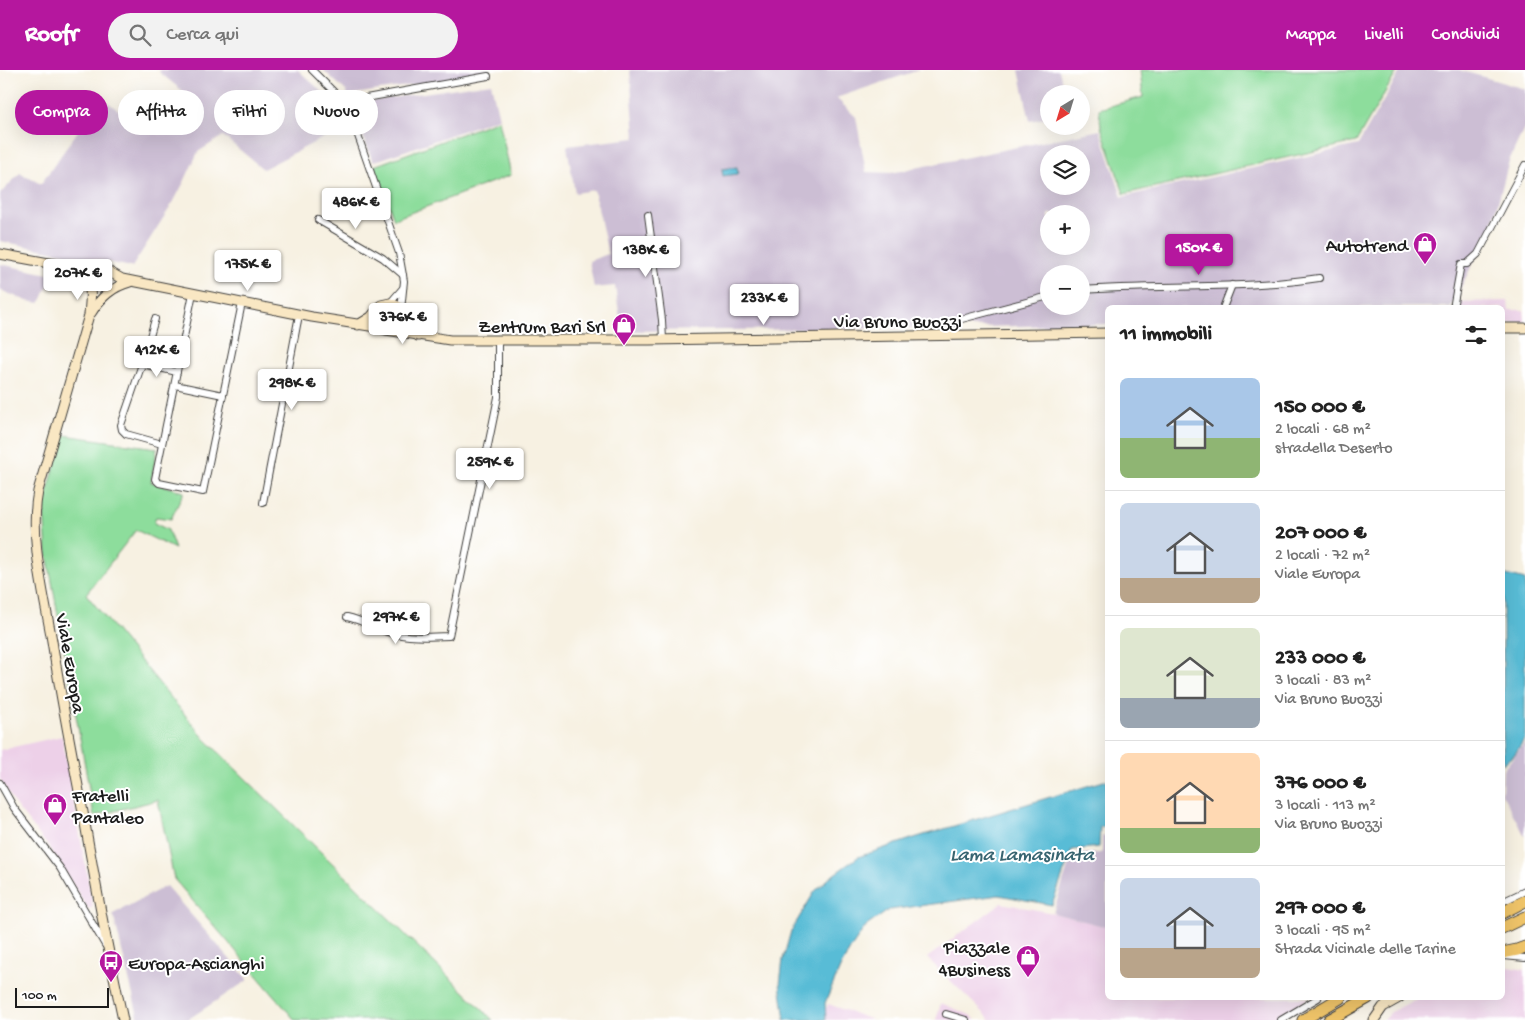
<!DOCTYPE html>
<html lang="it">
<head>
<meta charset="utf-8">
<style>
	:root { --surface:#fff; --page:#f2f2f2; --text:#222; --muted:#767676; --line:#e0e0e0; --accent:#b5179e }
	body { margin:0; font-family:"Gochi Hand",sans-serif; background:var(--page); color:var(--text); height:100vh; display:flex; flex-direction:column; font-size:19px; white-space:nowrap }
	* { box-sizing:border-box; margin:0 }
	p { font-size:16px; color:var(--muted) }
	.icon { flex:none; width:28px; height:28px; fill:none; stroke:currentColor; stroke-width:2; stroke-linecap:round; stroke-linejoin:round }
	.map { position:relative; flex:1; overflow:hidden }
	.drawer { position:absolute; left:1105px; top:235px; width:400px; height:695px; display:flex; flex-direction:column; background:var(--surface); border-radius:8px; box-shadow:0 5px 20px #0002 }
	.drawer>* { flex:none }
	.top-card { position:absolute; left:15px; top:20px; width:475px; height:45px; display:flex; gap:10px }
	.needle { width:32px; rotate:218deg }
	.fabs { position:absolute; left:1040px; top:15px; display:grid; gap:10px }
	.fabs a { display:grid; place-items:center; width:50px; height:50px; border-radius:50%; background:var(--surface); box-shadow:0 5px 20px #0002; font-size:25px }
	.scale { position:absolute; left:15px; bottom:12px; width:94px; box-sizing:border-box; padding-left:5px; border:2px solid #1c1c1c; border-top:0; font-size:14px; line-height:18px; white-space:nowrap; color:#1c1c1c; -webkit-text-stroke:4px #fff; paint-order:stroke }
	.price { position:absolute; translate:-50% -42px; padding:0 11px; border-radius:5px; background:#fff; color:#222; font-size:16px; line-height:32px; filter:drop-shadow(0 1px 2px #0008) }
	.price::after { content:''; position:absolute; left:50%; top:30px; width:15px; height:11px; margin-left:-8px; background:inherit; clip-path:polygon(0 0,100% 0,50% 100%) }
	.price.selected { background:var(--accent); color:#fff }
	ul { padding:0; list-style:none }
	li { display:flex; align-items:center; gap:15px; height:125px; padding:0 15px }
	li+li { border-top:1px solid var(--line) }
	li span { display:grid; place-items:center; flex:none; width:140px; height:100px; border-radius:8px; color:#555 }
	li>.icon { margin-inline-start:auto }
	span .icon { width:60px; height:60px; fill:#fffc; stroke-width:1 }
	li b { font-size:21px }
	h2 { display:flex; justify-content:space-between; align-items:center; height:60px; padding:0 15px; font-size:21px }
	.chip { padding:0 18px; border-radius:22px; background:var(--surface); box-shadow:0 5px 20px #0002; font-size:18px; line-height:45px }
	.chip.selected { background:var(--accent); color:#fff }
	header { display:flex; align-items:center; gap:30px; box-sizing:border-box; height:70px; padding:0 25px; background:var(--accent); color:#fff }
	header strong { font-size:24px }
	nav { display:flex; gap:28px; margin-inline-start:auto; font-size:18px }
	.search { width:350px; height:45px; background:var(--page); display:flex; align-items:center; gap:12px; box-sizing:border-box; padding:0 18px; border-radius:28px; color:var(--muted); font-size:19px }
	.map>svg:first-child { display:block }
	.built { fill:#edd0e8 }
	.industrial { fill:#ccbed4; fill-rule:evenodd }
	.green { fill:#8ddd9c; stroke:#547c5c }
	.water { fill:#58bcd6; stroke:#3a6c79 }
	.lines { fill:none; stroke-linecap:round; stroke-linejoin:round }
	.street-casing { stroke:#3d3c3a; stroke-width:8 }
	.secondary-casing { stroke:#3d3c3a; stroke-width:11 }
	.highway-casing { stroke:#3d3c3a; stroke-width:13 }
	.street { stroke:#fff; stroke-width:6 }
	.secondary { stroke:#f9e7c3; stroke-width:9 }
	.highway { stroke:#efc469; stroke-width:11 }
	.labels { text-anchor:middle; stroke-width:4; stroke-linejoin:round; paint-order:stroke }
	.poi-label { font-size:19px; fill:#1c1c1c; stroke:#fff; text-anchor:end }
	.street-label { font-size:19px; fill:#1c1c1c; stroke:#fff }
	.water-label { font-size:20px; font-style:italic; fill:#376470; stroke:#fff }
</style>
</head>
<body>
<header>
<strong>Roofr</strong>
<div class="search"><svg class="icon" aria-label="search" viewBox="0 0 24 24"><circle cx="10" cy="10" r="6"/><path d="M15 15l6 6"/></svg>Cerca qui</div>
<nav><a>Mappa</a><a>Livelli</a><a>Condividi</a></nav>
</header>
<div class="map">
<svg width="1525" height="950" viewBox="0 0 1525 950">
	<rect width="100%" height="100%" fill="#fff"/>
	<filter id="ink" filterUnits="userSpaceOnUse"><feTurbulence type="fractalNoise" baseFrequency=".02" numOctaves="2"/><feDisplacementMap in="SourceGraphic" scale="10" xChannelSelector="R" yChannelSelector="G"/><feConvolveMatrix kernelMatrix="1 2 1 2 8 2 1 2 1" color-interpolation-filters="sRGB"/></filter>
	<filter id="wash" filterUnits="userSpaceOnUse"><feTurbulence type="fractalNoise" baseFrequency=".0096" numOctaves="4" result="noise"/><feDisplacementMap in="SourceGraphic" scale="20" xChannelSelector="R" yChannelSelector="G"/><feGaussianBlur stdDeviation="1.12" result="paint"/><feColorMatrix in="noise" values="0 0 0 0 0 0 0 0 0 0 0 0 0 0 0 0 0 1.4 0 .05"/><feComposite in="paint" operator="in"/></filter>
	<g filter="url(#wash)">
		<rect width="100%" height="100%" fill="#f7f1e2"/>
		<g class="built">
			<polygon points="1508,231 1509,240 1524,240 1525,252 1503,253 1502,238 1455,238 1456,232"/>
			<polygon points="62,666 93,837 88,839 63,799 48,776 16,736 0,709 0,680"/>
			<polygon points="1001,833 1053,843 1107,857 1108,928 1309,928 1274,950 991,950 927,888"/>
			<polygon points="1503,896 1525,900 1525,950 1383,950 1391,942 1418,928 1502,928"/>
			<polygon points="941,933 970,945 976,950 936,950"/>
			<polygon points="828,934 872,950 826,950 825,942"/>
		</g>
		<g class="industrial">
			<polygon points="161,0 298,0 333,32 341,42 348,55 263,99 223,66 198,82 184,112 174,131 132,197 0,171 0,124 20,103 41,114 101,28 123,43 159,64 195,31 159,2"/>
			<polygon points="323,0 489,0 490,3 348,25 346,21"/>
			<path d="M630 0H919L836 28 856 47 866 102 891 103 1100 60 1122 127 1358 75 1401 0H1459L1525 19V56L1509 91 1492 155 1451 237 1108 238 1107 254 934 258 622 261 615 216 594 218 589 191 608 184 594 120 575 123 567 76 635 68ZM1049 84H1081V116H1049ZM1049 144H1081V176H1049ZM1049 204H1081V236H1049Z"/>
			<polygon points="1019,0 1059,0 1065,24 1049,24 1049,47 1030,51"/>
			<polygon points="491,13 499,48 373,92 351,34"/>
			<polygon points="0,194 53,205 40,233 27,231 0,220"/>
			<polygon points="1525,672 1525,766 1502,724 1503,700"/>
			<polygon points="1102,766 1107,766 1107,857 1053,843 1072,784 1102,783"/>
			<polygon points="166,816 248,910 187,950 139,950 113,844"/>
		</g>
		<g class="green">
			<polygon points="1140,0 1398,0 1356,72 1124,124 1101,57 1099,39 1143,27"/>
			<polygon points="499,50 511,105 394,149 374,96"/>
			<polygon points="64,365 157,378 151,412 184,422 171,449 156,447 154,453 168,460 175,479 136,460 86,524 204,668 493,950 295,950 174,809 158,730 94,746 47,484 44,439 45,430"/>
		</g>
		<g class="water">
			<polygon points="737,97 738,104 723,106 722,99"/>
			<polygon points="1503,504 1525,510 1525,668 1515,684 1503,694"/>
			<polygon points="1107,710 1107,757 1100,757 1099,777 1072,780 1052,835 999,825 889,840 865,857 851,878 841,896 825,933 826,950 785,950 780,914 783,889 791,861 815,821 833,805 858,787 914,768"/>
		</g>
	</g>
	<g filter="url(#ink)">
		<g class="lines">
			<g class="street-casing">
				<g id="street">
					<polyline points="312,0 344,32 349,40 399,183 404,211 401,240"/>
					<polyline points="344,32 488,6"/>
					<polyline points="648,145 662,250 663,270"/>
					<polyline points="318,150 383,188 403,205"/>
					<path d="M1081 220C1160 214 1241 220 1319 208"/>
					<polyline points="193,223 155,409 159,413 203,422 242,233"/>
					<polyline points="390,233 403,218"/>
					<polyline points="1223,238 1232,215"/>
					<polyline points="1453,238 1461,194 1467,194 1478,184 1525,95"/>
					<polyline points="155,249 142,294 121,355 122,360 126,364 162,374"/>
					<polyline points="945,266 946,261 958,250 1049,226"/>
					<polyline points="142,294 177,302"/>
					<polyline points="175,315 223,325"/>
					<polyline points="263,433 299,245"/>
					<path d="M347 547C361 550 373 557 387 562 407 568 428 567 449 566L498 327V270"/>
					<polyline points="0,713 14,738 60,798 105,875"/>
					<polyline points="1502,832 1525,821"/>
					<polyline points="1504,886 1525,888"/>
					<polyline points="946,944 966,950"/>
					<polyline points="1281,950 1318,928"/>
				</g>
			</g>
			<g class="secondary-casing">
				<g id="secondary">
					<polyline points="0,184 65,196 102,199 106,200 122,209 312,247 376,257 386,260 450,270 649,270 1108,263"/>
					<path d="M69 198C95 211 91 220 89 245L38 421C29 466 44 525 52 571 61 628 72 685 83 742 95 812 108 881 123 950"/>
					<path d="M91 243C101 227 112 217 130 212"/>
					<polyline points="358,255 371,247 381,235 390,233 398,236 401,240 403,249 407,255 418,266"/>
					<polyline points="1502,258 1525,258"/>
					<polyline points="1374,950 1383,937 1399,928"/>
				</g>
			</g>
			<g class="highway-casing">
				<g id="highway">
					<polyline points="1502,843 1525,831"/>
					<polyline points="1502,858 1525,847"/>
					<polyline points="1502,883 1517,880 1525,877"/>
					<polyline points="1303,950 1340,928"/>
					<polyline points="1329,950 1368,928"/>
				</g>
			</g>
			<use href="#street" class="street"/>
			<use href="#secondary" class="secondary"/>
			<use href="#highway" class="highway"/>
		</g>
	</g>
	<defs>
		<g id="shop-pin" transform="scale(1.25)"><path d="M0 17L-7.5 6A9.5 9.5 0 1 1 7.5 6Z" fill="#b5179e" stroke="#fff"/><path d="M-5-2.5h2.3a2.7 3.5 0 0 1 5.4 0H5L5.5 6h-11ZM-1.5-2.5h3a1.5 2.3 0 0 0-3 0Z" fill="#fff"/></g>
		<g id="bus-pin" transform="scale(1.25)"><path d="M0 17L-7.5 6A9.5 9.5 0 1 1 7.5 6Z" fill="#b5179e" stroke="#fff"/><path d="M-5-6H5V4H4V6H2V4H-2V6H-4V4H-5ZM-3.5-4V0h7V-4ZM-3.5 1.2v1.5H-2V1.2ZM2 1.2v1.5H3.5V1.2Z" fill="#fff"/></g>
	</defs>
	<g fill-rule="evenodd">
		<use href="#shop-pin" x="1425" y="174"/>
		<use href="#shop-pin" x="624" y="255"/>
		<use href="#shop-pin" x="55" y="735"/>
		<use href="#shop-pin" x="1028" y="887"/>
		<use href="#bus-pin" x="111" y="892"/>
	</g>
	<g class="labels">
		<g class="poi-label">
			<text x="1408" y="181">Autotrend</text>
			<text x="606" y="262">Zentrum Bari Srl</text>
			<text x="72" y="731" text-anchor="start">Fratelli<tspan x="72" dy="22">Pantaleo</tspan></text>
			<text x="1010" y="883">Piazzale<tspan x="1010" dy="22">4Business</tspan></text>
			<text x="128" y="899" text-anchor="start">Europa-Ascianghi</text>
		</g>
		<g class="street-label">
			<text x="898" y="257">Via Bruno Buozzi</text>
			<text transform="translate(72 593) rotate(80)" y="7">Viale Europa</text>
		</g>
		<g class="water-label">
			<text x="1022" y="790">Lama Lamasinata</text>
		</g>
	</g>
</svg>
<div class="fabs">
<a><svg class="needle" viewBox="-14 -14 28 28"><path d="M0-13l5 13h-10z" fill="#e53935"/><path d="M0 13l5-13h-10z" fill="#767676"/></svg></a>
<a><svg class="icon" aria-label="layers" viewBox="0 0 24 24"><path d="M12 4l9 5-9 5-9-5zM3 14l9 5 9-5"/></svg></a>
<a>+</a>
<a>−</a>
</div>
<div class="scale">100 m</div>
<b class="price" style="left:356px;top:160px">486K €</b>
<b class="price selected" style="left:1199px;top:206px">150K €</b>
<b class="price" style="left:646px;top:208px">138K €</b>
<b class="price" style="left:248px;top:222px">175K €</b>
<b class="price" style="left:78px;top:231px">207K €</b>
<b class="price" style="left:764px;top:256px">233K €</b>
<b class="price" style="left:403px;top:275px">376K €</b>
<b class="price" style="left:157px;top:308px">412K €</b>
<b class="price" style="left:292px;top:341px">298K €</b>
<b class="price" style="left:490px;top:420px">259K €</b>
<b class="price" style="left:396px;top:575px">297K €</b>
<div class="top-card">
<a class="chip selected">Compra</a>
<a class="chip">Affitta</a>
<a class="chip">Filtri</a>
<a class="chip">Nuovo</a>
</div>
<section class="drawer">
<h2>11 immobili<svg class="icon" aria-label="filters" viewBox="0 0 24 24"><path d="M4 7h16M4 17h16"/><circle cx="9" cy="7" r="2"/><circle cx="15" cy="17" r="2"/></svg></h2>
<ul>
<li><span style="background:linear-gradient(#a9c7e8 60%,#8fb573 0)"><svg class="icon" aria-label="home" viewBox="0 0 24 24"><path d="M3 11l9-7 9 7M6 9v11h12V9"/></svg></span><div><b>150 000 €</b><p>2 locali · 68 m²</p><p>stradella Deserto</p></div></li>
<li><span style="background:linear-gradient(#c9d6e8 75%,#b9a48a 0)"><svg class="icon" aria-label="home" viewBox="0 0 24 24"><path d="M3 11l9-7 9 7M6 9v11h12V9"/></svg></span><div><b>207 000 €</b><p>2 locali · 72 m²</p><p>Viale Europa</p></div></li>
<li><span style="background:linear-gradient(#dfe7d0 70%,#9aa5b1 0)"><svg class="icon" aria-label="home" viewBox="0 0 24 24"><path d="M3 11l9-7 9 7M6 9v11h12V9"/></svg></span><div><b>233 000 €</b><p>3 locali · 83 m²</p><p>Via Bruno Buozzi</p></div></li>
<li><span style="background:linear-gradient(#ffd9b3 75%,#8fb573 0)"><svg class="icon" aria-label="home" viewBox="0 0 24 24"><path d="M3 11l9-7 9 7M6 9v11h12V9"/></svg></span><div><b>376 000 €</b><p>3 locali · 113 m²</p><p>Via Bruno Buozzi</p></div></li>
<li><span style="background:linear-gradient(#c9d6e8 70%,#b9a48a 0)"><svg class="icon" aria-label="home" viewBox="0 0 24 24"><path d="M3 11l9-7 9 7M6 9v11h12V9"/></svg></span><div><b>297 000 €</b><p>3 locali · 95 m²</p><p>Strada Vicinale delle Tarine</p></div></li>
</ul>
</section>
</div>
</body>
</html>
